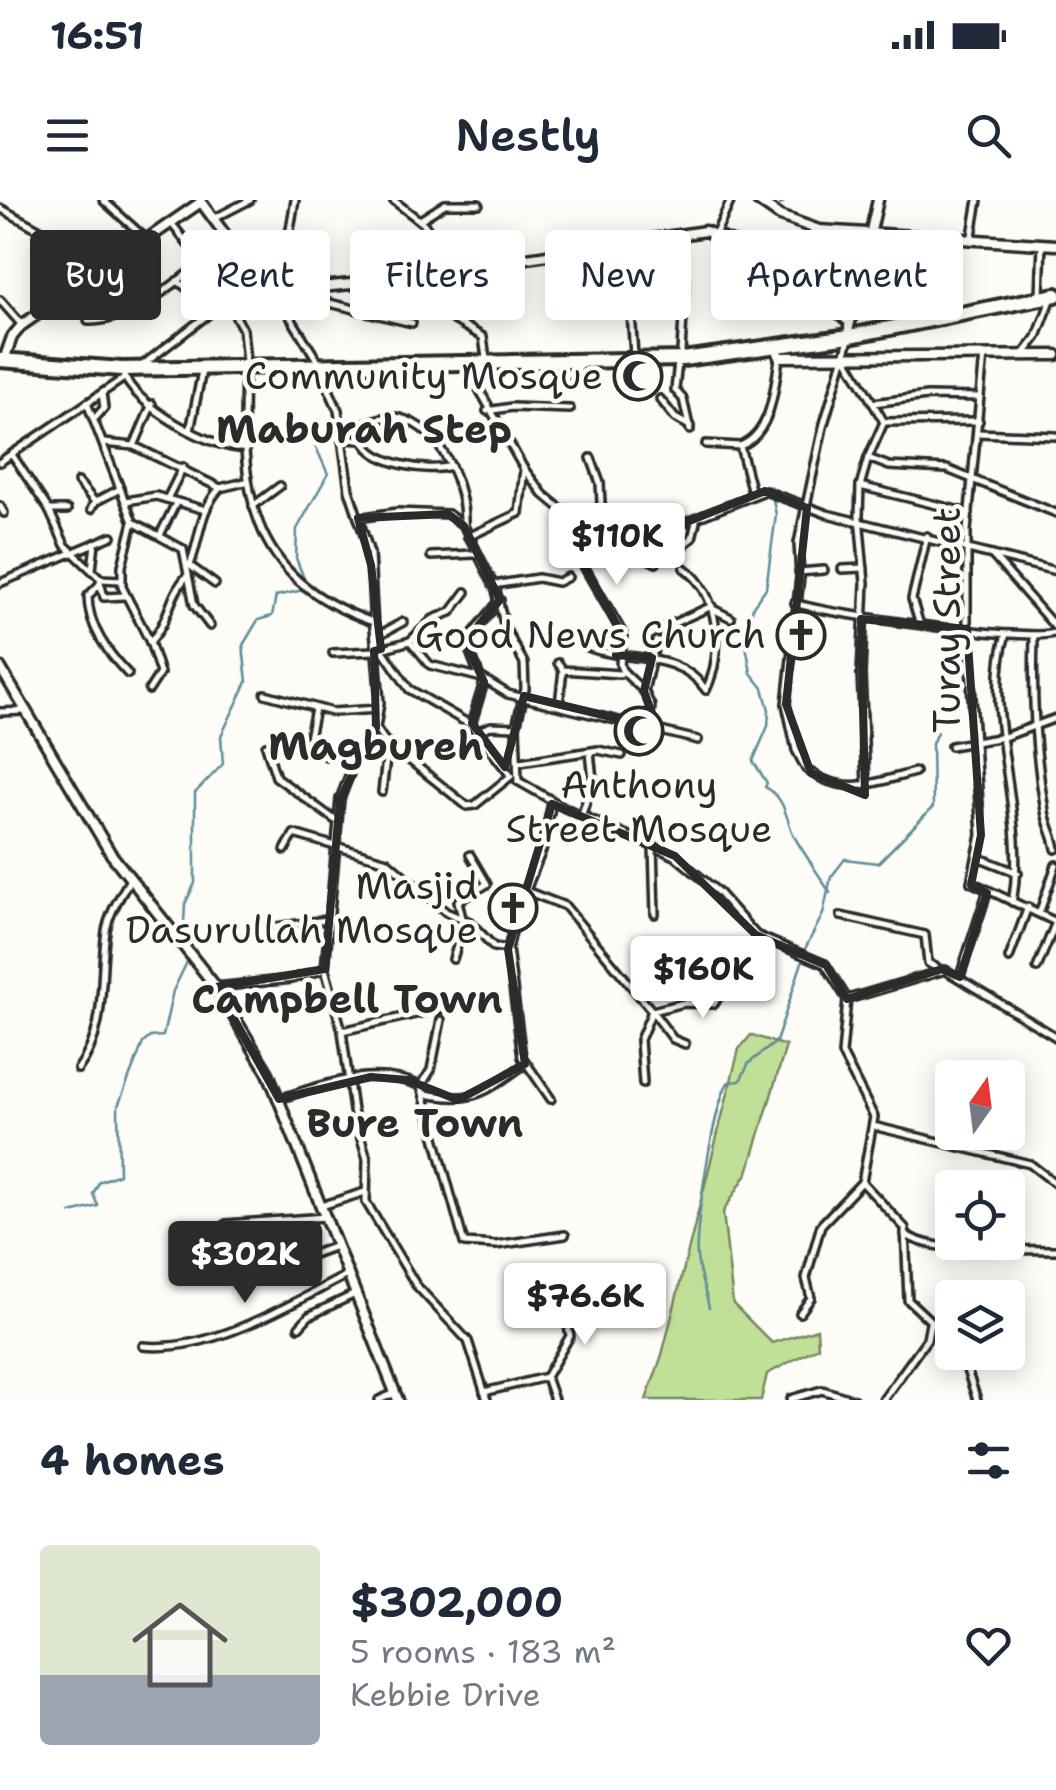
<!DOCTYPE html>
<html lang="en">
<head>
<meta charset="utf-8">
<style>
	:root { --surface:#fff; --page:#f2f2f3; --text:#1f2937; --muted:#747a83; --accent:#2b2b2b }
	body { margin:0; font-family:"Shantell Sans",sans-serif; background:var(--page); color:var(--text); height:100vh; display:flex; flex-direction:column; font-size:38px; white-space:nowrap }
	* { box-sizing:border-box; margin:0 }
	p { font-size:32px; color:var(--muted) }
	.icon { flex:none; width:55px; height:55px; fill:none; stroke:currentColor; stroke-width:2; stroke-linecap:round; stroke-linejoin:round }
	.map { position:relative; height:1200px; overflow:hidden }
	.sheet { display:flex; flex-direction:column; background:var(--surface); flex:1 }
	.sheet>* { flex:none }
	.banner { position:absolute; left:30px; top:30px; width:998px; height:90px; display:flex; gap:20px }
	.needle { width:65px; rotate:14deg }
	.buttons { position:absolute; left:935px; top:860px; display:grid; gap:20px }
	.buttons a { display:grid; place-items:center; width:90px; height:90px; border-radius:10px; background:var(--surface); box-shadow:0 5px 25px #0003; font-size:50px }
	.price { position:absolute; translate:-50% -85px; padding:0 22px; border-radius:10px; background:#fff; color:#222; font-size:32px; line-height:65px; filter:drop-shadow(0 2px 5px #0008) }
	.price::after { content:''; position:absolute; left:50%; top:60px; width:30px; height:22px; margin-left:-15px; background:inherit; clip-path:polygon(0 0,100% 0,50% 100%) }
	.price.active { background:var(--accent); color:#fff }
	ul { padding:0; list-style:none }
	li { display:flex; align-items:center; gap:30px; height:250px; padding:0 40px }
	li span { display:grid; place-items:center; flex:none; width:280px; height:200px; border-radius:10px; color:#555 }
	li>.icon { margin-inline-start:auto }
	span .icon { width:120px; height:120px; fill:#fffc; stroke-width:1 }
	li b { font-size:42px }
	h2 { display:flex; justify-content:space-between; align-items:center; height:120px; padding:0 40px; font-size:42px }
	.chip { padding:0 35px; border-radius:10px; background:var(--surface); box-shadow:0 5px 25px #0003; font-size:35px; line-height:90px }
	.chip.active { background:var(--accent); color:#fff }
	.status { display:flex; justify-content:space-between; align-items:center; height:70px; padding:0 50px; background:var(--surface); direction:ltr }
	.status svg { height:28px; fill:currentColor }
	header { display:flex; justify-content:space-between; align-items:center; height:130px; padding:0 40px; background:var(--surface); font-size:45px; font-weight:600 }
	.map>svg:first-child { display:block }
	.green { fill:#c0e098; stroke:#768662; stroke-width:2.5 }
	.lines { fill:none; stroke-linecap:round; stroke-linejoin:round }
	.stream { stroke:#5e8c97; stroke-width:2.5 }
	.street-casing { stroke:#2b2b2b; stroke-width:12 }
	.secondary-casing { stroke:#2b2b2b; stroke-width:15 }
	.highway-casing { stroke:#2b2b2b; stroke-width:20 }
	.street { stroke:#fdfcf7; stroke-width:5 }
	.secondary { stroke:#fdfcf7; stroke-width:8 }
	.highway { stroke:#fdfcf7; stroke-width:12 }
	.marked { fill:none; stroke:#2b2b2b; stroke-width:8; stroke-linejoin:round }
	.labels { text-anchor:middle; stroke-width:9; stroke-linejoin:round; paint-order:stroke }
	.poi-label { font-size:38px; fill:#2b2b2b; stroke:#fdfcf7; text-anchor:end }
	.street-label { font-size:38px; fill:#2b2b2b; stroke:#fdfcf7 }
	.neighbourhood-label { font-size:40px; font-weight:bold; fill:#2b2b2b; stroke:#fdfcf7 }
</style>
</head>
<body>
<div class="status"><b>16:51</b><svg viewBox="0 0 49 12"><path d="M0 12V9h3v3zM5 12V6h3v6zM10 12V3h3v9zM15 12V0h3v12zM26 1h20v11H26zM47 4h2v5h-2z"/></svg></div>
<header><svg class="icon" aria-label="menu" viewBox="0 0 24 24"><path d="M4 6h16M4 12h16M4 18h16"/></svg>Nestly<svg class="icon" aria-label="search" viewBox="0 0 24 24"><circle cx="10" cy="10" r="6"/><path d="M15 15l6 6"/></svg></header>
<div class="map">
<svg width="1056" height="1200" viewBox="0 0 1056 1200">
	<rect width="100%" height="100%" fill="#fdfcf7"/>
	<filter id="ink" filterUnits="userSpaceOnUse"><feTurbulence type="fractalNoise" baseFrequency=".01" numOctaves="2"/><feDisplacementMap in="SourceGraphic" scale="20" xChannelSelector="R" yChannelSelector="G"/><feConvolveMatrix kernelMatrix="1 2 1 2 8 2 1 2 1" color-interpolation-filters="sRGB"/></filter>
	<g filter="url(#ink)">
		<polygon class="green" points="751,835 786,846 748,972 723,1012 733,1104 772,1143 817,1129 818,1147 767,1174 761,1200 646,1200 662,1155 739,849"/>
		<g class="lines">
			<g class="stream">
				<polyline points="780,5 786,0"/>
				<polyline points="771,286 772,288"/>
				<path d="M772 294 776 315 766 388 753 406 746 445 751 473 763 488 769 510 768 526 753 561 767 583 765 587C786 597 786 621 795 638 806 657 819 674 830 693"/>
				<polyline points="804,751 823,714 831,677 845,659 878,663 933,607 932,544 937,532"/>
				<polyline points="192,753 184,723 185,704 195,683 195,593 223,564 221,536 247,482 243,445 258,420 272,416 276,396 308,389 296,358 297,329 328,274 315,245"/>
				<polyline points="71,1013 98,1006 93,994 99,982 119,974 118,906 143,843 150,837 163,836 173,791 188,760"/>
				<path d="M709 1108C706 1091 698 1074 697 1056 694 1031 715 896 729 882L740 881 749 863 776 842 803 759"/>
			</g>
			<g class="street-casing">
				<g id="street">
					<polyline points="103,0 145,38"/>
					<polyline points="393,0 424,24 454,69 454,120 483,137 486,158"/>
					<polyline points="0,8 73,48 102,70"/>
					<polyline points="215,18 250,0"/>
					<polyline points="420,20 445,4 479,4"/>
					<polyline points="172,24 204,65 211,111"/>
					<polyline points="716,33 731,0"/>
					<polyline points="289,35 295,0"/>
					<polyline points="971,41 978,0"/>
					<polyline points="626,42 634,155"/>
					<polyline points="177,81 187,88 207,87"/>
					<polyline points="284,92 412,123"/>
					<polyline points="276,94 317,160"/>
					<polyline points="1040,95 1042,44"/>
					<polyline points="120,96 129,110"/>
					<polyline points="0,100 22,125"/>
					<polyline points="227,100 243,130 246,162"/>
					<polyline points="750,108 763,55"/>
					<path d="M88 121C142 122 187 68 232 42"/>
					<path d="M850 136 823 227 798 343 800 377 786 504 796 550 806 569C844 597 873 583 915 572"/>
					<polyline points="681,152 685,81"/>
					<polyline points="984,155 967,331 967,421 981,635 971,682 1056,722"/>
					<polyline points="1023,155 1037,137 1051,100"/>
					<polyline points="846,158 884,222 868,258 889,266 947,269 1056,313"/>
					<polyline points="678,162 675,190 683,199 690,230"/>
					<polyline points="651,163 653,187"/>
					<polyline points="144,164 227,100 260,82"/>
					<polyline points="466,166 524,269 543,294 567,314 602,323 684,323 765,291 827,314 1056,371"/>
					<polyline points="320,169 338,210 349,290 370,353 374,428 382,449 409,489 471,525 511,576 475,605 467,606 384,540 376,528"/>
					<path d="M245 171C241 290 245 377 373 422"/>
					<path d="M123 172C131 204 215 252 247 248"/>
					<polyline points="572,186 580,163"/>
					<polyline points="660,199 675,218 690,226"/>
					<polyline points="87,203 133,322 122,366 122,387 150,442"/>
					<polyline points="873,203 927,196 979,197"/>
					<polyline points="487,211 512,207 570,209"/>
					<polyline points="96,217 104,208 102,193"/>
					<polyline points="884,222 979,221"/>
					<polyline points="190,231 202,171"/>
					<polyline points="977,233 1056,236"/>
					<path d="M341 234C356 227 383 213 400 218 442 229 466 287 464 326"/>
					<path d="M341 239 363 240C374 264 427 273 451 266"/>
					<polyline points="104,243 134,246 220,288 245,282"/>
					<polyline points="706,244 740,246"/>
					<polyline points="134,246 152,204"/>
					<polyline points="12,255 49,310 65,345 101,379 121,380"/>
					<polyline points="591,258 600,283 602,323"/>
					<polyline points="0,262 124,178"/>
					<polyline points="78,282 95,302 91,309"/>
					<polyline points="860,286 969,313"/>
					<path d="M752 293 740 246C772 234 775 186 779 157"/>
					<polyline points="167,299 183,267"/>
					<polyline points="126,301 156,296 202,309"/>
					<polyline points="95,302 120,289"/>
					<polyline points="0,306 4,313"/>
					<polyline points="253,306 280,286"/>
					<polyline points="49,310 67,310"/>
					<path d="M567 314 578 356 623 434C622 474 610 460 644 491"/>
					<polyline points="358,318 397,312 448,314 464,326 496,390 505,428 524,463 525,489 516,527 518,581"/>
					<polyline points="133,322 183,349 194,405 210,426"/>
					<polyline points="617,322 631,350 656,363"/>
					<polyline points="160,335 175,305"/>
					<polyline points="468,337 519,313 524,269"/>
					<polyline points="682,346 692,338 696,322"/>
					<polyline points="992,355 1056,428"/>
					<polyline points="431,356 474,354"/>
					<polyline points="189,365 215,384"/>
					<path d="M190 365C201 336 199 311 220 288"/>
					<polyline points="842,369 864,368"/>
					<polyline points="92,370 95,343"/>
					<polyline points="799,372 824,370"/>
					<polyline points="100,382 104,397 125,396"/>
					<polyline points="0,383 112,336"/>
					<path d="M99 385 88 396C88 427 108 453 128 474"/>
					<polyline points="493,385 538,378 558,382 568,377"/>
					<polyline points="500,400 466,442 480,477 508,494 698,540"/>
					<path d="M795 403C824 414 1039 444 1056 432"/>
					<polyline points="713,409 731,418"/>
					<polyline points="919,422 912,399 927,336"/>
					<polyline points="374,428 380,503 376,528 354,563 340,599 325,769 342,831 353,911 367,959 366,1002 416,1085 468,1141 487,1200"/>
					<polyline points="659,430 712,406"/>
					<path d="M1006 434C981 512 1029 618 1012 702"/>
					<polyline points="377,436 403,422"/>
					<path d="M1034 438C1032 497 1035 554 1045 611 1047 625 1054 635 1056 649"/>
					<polyline points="410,441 430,465 478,477"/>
					<path d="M579 443C620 465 676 447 706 490 724 454 720 393 684 368"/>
					<polyline points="333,453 374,451 410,441 433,419 451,412 466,392"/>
					<polyline points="558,463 563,470 620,474"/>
					<path d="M149 490 160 473 150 442C169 422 169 396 186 377"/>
					<polyline points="265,494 332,512 378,509"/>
					<polyline points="559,504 563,470"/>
					<polyline points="315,509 309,538 326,556"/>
					<polyline points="0,512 25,511"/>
					<polyline points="471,525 484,482"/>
					<polyline points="649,526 651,506 644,491 656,441"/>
					<polyline points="478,531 491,526 516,527"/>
					<polyline points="266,546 276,577 335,620"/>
					<polyline points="951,546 1004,537 1056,518"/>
					<polyline points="520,562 598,550 622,555"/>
					<polyline points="518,581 565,608 675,656 718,692 756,735 825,764 847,799"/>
					<polyline points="866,583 861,474 865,383 859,316 860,286 868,258"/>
					<polyline points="382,592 386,559 395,549"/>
					<polyline points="582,614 593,580 590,552"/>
					<polyline points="653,645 655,714"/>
					<polyline points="285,650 294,634 387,661 446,712 470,722 494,747 508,749"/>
					<polyline points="980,658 1018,673"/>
					<polyline points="526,691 565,706 652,811 640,840 643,883"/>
					<polyline points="1040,711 1056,665"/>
					<polyline points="841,716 925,735 928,763 939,769"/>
					<polyline points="462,718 458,701 487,684 470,655"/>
					<polyline points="255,730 326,720"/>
					<polyline points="1009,758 1028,707"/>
					<polyline points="453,759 465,720"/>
					<polyline points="1037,768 1056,722"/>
					<polyline points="960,776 987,693"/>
					<polyline points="216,787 292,779 325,769"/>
					<polyline points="847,799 842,854 874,917 862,982 905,1028 908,1100 952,1141"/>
					<polyline points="848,799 945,770 1056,837"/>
					<polyline points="342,831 455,805"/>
					<polyline points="685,844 673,839 652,811 684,803 714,804 722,791"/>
					<path d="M78 869C108 829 99 778 106 731 109 713 120 697 129 681"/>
					<polyline points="421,886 431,870 441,820"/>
					<path d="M426 894C475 904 486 891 525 864"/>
					<path d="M279 899C326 884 373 865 421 886L464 1043 496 1045 565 1035"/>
					<polyline points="551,899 522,857 508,749 516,715 543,648 552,602"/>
					<polyline points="873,926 1030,964 1056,984"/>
					<polyline points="321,1006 365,992"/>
					<polyline points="226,1024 326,1017"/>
					<path d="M905 1034C936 1056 1017 1048 1056 1050"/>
					<polyline points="202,1072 281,1066 336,1046"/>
					<polyline points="800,1113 811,1098 806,1078 821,1025 862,982"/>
					<polyline points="299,1127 309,1116 355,1094"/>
					<path d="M143 1146C212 1153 288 1105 347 1075"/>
					<polyline points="961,1152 977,1200"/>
					<polyline points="484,1192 546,1177"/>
					<polyline points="791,1199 822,1190 854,1200"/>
					<polyline points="379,1200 395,1193"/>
					<polyline points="554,1200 546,1177 570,1136 563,1100"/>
					<polyline points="883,1200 927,1139 930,1123"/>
				</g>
			</g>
			<g class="secondary-casing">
				<g id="secondary">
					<polyline points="757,0 780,16 819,30 1056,45"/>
					<polyline points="849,127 878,0"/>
					<polyline points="777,148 779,157 1056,155"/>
					<polyline points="5,157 12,137 22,125 201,2 260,82 274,92 370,82 705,31 763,55 805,83 849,122"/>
					<polyline points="0,467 111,654 216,787 268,873 398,1200"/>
				</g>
			</g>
			<g class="highway-casing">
				<polyline id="highway" points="0,160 122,169 683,159 850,136 1056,95"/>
			</g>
			<use href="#street" class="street"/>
			<use href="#secondary" class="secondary"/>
			<use href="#highway" class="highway"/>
		</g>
	</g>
	<path class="marked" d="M765 291 807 308 786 504 811 573 865 595 861 419 967 429 981 635 971 685 987 693 960 777 942 769 847 799 826 765 756 735 675 656 552 604 508 749 525 864 458 900 408 880 371 877 279 899 216 787 325 769 340 599 376 528 374 451 381 449 371 365 358 318 448 314 464 326 500 400 465 441 484 482 472 523 505 567 524 496 657 528 644 491 652 458 616 455 625 439 578 356 567 314 684 323Z"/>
	<defs>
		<g id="mosque-ring" transform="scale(2.5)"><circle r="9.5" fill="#fdfcf7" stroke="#2b2b2b" stroke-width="1.5"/><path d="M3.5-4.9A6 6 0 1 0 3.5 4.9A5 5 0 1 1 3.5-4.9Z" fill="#2b2b2b"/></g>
		<g id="church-ring" transform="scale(2.5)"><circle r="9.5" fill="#fdfcf7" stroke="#2b2b2b" stroke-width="1.5"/><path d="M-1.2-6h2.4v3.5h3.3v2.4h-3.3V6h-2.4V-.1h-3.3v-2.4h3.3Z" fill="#2b2b2b"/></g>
	</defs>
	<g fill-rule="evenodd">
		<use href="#mosque-ring" x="638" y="176"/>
		<use href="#church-ring" x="801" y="435"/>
		<use href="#mosque-ring" x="639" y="531"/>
		<use href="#church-ring" x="513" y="708"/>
	</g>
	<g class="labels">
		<g class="poi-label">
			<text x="603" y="189">Community Mosque</text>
			<text x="766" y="448">Good News Church</text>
			<text x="639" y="598" text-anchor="middle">Anthony<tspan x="639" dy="44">Street Mosque</tspan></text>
			<text x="478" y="699">Masjid<tspan x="478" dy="44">Dasurullah Mosque</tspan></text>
		</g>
		<g class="street-label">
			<text transform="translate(947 420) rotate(-90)" y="13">Turay Street</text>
		</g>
		<g class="neighbourhood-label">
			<text x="364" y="243">Maburah Step</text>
			<text x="376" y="560">Magbureh</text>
			<text x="347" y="813">Campbell Town</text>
			<text x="415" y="937">Bure Town</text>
		</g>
	</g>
</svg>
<div class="buttons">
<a><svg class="needle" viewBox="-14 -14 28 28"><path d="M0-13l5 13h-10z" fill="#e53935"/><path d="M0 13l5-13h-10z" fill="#747a83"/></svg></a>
<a><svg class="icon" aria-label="locate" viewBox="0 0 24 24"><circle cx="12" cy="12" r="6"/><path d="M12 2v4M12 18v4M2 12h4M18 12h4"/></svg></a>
<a><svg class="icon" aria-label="layers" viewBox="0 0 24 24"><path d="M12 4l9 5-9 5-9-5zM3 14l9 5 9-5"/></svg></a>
</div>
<b class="price" style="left:617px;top:388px">$110K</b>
<b class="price" style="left:703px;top:821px">$160K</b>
<b class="price active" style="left:245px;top:1106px">$302K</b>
<b class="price" style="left:585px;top:1148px">$76.6K</b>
<div class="banner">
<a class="chip active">Buy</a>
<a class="chip">Rent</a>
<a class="chip">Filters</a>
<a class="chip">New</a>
<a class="chip">Apartment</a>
</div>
</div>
<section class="sheet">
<h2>4 homes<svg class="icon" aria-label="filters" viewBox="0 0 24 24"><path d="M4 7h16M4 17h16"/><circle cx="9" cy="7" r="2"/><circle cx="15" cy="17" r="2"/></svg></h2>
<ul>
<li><span style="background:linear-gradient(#dfe7d0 65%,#9aa5b1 0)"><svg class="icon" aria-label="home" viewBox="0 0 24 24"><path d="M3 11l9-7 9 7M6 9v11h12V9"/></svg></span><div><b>$302,000</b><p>5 rooms · 183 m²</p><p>Kebbie Drive</p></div><svg class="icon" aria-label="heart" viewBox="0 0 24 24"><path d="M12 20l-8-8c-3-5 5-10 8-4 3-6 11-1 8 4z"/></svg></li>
</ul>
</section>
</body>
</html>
